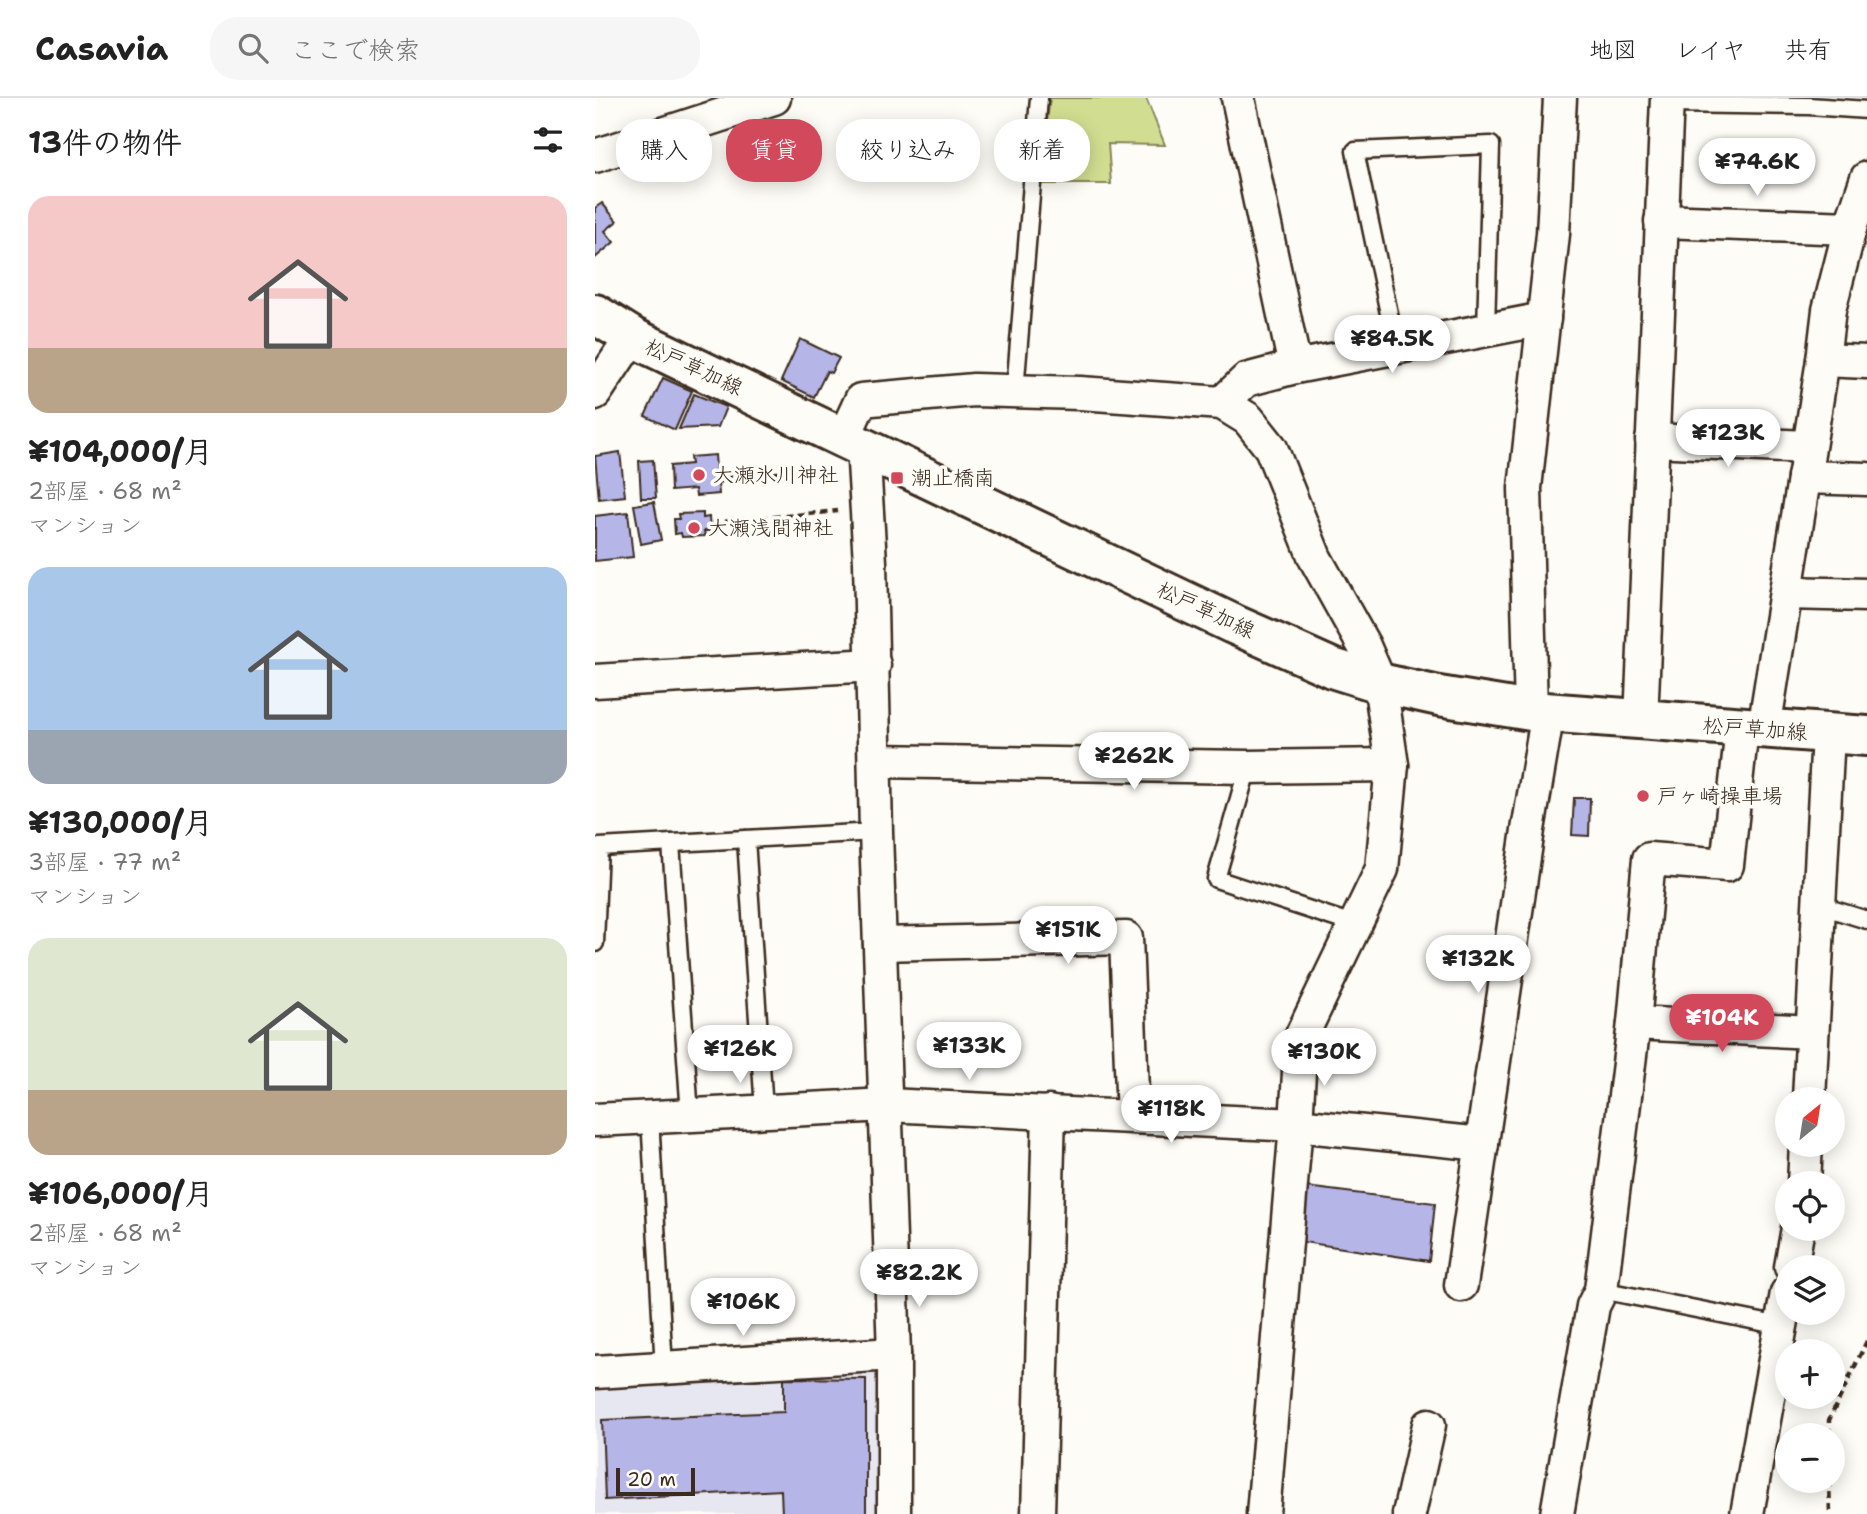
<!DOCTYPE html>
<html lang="ja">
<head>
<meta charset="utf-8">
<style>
	:root { --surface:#fff; --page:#f6f6f6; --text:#222; --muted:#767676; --line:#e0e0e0; --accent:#d1495b }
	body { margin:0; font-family:"Shantell Sans","Klee One",sans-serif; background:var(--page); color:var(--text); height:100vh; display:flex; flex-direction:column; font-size:26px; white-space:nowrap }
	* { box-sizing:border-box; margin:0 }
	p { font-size:23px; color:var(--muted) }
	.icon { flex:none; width:38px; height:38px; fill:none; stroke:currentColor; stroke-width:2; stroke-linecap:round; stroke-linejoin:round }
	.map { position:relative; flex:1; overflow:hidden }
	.details { display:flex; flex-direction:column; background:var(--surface); width:595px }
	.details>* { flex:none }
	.hud { position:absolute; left:21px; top:21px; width:665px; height:63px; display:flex; gap:14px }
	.needle { width:46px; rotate:30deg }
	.buttons { position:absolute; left:1180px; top:989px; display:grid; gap:14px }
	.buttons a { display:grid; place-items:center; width:70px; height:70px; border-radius:50%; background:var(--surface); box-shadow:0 4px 18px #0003; font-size:35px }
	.scale { position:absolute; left:21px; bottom:18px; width:79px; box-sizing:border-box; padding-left:7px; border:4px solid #3b2a1e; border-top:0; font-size:19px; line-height:24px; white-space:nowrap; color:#3b2a1e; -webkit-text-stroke:5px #fdfcf7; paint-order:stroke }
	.price { position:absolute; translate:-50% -60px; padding:0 16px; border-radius:24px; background:#fff; color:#222; font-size:23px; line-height:46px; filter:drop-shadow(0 2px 4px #0008) }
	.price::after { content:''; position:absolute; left:50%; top:42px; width:21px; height:16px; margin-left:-10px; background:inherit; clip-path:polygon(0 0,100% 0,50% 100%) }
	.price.active { background:var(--accent); color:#fff }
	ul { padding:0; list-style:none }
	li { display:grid; align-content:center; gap:14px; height:371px; padding:0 28px }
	li span { display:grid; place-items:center; height:217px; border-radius:21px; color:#555 }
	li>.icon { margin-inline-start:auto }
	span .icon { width:126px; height:126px; fill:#fffc; stroke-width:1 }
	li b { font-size:30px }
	h2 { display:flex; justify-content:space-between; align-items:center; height:84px; padding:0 28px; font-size:30px }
	.pill { padding:0 24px; border-radius:28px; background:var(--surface); box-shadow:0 4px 18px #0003; font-size:24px; line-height:63px }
	.pill.active { background:var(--accent); color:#fff }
	header { display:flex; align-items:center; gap:42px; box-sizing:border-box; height:98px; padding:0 35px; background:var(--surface); border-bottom:2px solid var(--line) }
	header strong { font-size:33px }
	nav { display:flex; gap:38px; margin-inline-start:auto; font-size:24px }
	.search { width:490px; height:63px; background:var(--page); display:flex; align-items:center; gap:18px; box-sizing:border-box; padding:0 24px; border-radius:28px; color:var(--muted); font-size:26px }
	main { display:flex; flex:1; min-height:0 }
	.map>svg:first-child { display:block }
	.built { fill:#e7e7f2 }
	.green { fill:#d1de91; stroke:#868458; stroke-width:2 }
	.building { fill:#b5b5e7; stroke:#3b2a1e; stroke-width:2 }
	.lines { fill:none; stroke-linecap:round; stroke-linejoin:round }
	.service-casing { stroke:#3b2a1e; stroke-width:21 }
	.minor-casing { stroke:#3b2a1e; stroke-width:37 }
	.primary-casing { stroke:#3b2a1e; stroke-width:44 }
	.path { stroke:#3b2a1e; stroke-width:4.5; stroke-dasharray:7 5; stroke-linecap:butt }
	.service { stroke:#fdfcf7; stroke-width:16 }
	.minor { stroke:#fdfcf7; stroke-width:32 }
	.primary { stroke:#fdfcf7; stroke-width:38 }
	.poi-dot { fill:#d1495b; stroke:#fdfcf7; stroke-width:2.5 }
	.labels { text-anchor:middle; stroke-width:7; stroke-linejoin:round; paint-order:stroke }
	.street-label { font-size:21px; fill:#3b2a1e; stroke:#fdfcf7 }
	.poi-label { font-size:21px; fill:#3b2a1e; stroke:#fdfcf7; text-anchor:start }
</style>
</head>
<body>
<header>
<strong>Casavia</strong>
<div class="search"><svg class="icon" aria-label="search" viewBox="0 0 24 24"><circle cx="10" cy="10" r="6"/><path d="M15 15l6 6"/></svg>ここで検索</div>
<nav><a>地図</a><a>レイヤ</a><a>共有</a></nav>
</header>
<main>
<section class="details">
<h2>13件の物件<svg class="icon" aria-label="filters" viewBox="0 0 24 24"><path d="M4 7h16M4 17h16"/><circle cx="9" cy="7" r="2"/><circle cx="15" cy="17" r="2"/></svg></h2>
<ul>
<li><span style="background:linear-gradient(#f6c9c9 70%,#b9a48a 0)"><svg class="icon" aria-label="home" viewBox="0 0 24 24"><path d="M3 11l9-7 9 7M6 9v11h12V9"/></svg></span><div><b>¥104,000/月</b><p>2部屋 · 68 m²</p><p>マンション</p></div></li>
<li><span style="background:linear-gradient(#a9c7e8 75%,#9aa5b1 0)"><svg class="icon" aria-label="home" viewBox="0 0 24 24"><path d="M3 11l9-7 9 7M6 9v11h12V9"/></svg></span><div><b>¥130,000/月</b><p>3部屋 · 77 m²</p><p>マンション</p></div></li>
<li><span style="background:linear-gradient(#dfe7d0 70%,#b9a48a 0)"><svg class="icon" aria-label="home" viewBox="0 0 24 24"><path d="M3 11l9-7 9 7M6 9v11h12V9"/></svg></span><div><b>¥106,000/月</b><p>2部屋 · 68 m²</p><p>マンション</p></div></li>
</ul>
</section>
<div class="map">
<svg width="1272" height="1416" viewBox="0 0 1272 1416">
	<rect width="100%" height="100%" fill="#fdfcf7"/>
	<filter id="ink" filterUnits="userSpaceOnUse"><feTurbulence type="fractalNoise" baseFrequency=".0143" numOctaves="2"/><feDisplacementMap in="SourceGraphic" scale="14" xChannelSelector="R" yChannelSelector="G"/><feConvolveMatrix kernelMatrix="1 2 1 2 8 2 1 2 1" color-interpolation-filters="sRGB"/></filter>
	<g filter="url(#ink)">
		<polygon class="built" points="293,1268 290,1416 0,1416 0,1291"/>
		<polygon class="green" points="455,0 551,0 570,47 513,46 516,86 444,86"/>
		<g class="building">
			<polygon points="7,105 22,123 10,133 19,144 0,160 0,110"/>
			<polygon points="205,241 244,260 236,275 232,273 219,299 186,283"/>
			<polygon points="68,280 97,293 80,332 50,318"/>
			<polygon points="99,296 131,309 123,329 84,331"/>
			<polygon points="25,354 30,398 4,401 0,358"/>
			<polygon points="120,357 121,370 126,369 127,384 123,385 124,396 101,398 100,391 76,393 75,368 96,366 95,359"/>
			<polygon points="58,362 61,400 46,400 44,363"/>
			<polygon points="59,404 66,442 46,446 39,407"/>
			<polygon points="33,414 38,459 0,463 0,418"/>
			<polygon points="108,415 108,420 114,419 115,433 109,433 110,438 87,439 86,435 80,436 79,421 84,421 83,416"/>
			<polygon points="979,700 995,700 994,738 977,737"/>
			<polygon points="711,1089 840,1105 834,1163 708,1144"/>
			<polygon points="189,1280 271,1281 271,1416 187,1416 186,1392 10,1402 7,1322 189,1314"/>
		</g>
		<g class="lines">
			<g class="service-casing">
				<g id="service">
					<polyline points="1072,6 1214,8 1272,12"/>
					<polyline points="801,249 760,53 896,47 891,231"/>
					<polyline points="420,293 444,0"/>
					<polyline points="653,669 621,781 761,827"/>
					<polyline points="151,741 169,1012"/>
					<polyline points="76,745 95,1017"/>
					<polyline points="1223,807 1272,822"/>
					<polyline points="0,845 4,749 281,734"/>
					<polyline points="55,1019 69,1271"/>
					<polyline points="1006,1192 1186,1228"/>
				</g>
			</g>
			<g class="minor-casing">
				<g id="minor">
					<polyline points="643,0 700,269"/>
					<polyline points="0,58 179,0"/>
					<polyline points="1066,123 1255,130"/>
					<polyline points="1228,262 1272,264"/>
					<polyline points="0,295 37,239"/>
					<polyline points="627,305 651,282 700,269 949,221"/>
					<polyline points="249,339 266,302 379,292 485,295 627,305 653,321 676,350 720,460 769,548 785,585 797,667 787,771 706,939 701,1027 668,1416"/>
					<polyline points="1057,342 1212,349"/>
					<polyline points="268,348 275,464 281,734 299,1256 299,1416"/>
					<polyline points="1209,379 1272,381"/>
					<polyline points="1191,495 1272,497"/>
					<polyline points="0,583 279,567"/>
					<polyline points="936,613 930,390 958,136 965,0"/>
					<polyline points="1046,623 1072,0"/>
					<polyline points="1169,631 1228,262 1234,212 1255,130 1272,80"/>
					<polyline points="281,663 653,669 797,667"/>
					<polyline points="285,846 531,840 538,1019"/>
					<polyline points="1039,925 1217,934"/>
					<polyline points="1214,1001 1233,636"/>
					<polyline points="0,1022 292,1007 701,1027 887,1046"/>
					<polyline points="1209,1085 1211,1046"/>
					<polyline points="1196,1169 1203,1130"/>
					<polyline points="866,1187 933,732 953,614"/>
					<polyline points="0,1274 299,1256"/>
					<polyline points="443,1416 454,1014"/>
					<polyline points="814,1416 834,1327"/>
					<polyline points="962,1416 998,1208 1006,1192 1039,925 1054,761 1132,767 1147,630"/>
					<polyline points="1152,1416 1192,1195"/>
				</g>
			</g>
			<g class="primary-casing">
				<polyline id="primary" points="0,216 37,239 116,277 638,526 737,570 785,585 844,598 936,613 1272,638"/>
			</g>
			<g class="path">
				<polyline points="130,378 237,372"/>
				<polyline points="118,425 243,413"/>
				<polyline points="1234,1337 1234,1322 1272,1243"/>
				<polyline points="1234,1382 1235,1416"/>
			</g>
			<use href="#service" class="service"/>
			<use href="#minor" class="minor"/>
			<use href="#primary" class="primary"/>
		</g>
	</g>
	<g class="poi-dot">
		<circle cx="104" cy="377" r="7"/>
		<rect x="295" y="373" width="14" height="14" rx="3.5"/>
		<circle cx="99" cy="430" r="7"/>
		<circle cx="1048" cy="698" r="7"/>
	</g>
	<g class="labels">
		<g class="street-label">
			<text transform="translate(99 269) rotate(25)" y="7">松戸草加線</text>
			<text transform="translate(611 512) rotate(25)" y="7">松戸草加線</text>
			<text transform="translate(1160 631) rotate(4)" y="7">松戸草加線</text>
		</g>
		<g class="poi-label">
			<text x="118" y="384">大瀬氷川神社</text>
			<text x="316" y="387">潮止橋南</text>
			<text x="113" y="437">大瀬浅間神社</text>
			<text x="1062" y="705">戸ヶ崎操車場</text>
		</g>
	</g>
</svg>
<div class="buttons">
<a><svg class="needle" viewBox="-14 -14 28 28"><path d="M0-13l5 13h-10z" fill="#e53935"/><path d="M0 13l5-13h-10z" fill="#767676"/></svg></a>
<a><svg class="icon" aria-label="locate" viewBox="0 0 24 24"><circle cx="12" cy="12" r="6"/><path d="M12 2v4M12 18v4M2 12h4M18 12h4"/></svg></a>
<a><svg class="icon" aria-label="layers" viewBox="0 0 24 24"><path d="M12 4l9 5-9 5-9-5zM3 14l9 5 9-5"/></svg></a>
<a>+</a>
<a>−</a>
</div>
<div class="scale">20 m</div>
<b class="price" style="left:1162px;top:100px">¥74.6K</b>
<b class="price" style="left:797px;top:277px">¥84.5K</b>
<b class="price" style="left:1133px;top:371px">¥123K</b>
<b class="price" style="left:539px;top:694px">¥262K</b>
<b class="price" style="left:473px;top:868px">¥151K</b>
<b class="price" style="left:883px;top:897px">¥132K</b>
<b class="price active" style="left:1127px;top:956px">¥104K</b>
<b class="price" style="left:374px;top:984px">¥133K</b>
<b class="price" style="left:145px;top:987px">¥126K</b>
<b class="price" style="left:729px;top:990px">¥130K</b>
<b class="price" style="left:576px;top:1047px">¥118K</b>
<b class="price" style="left:324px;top:1211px">¥82.2K</b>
<b class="price" style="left:148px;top:1240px">¥106K</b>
<div class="hud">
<a class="pill">購入</a>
<a class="pill active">賃貸</a>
<a class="pill">絞り込み</a>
<a class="pill">新着</a>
</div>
</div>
</main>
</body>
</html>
